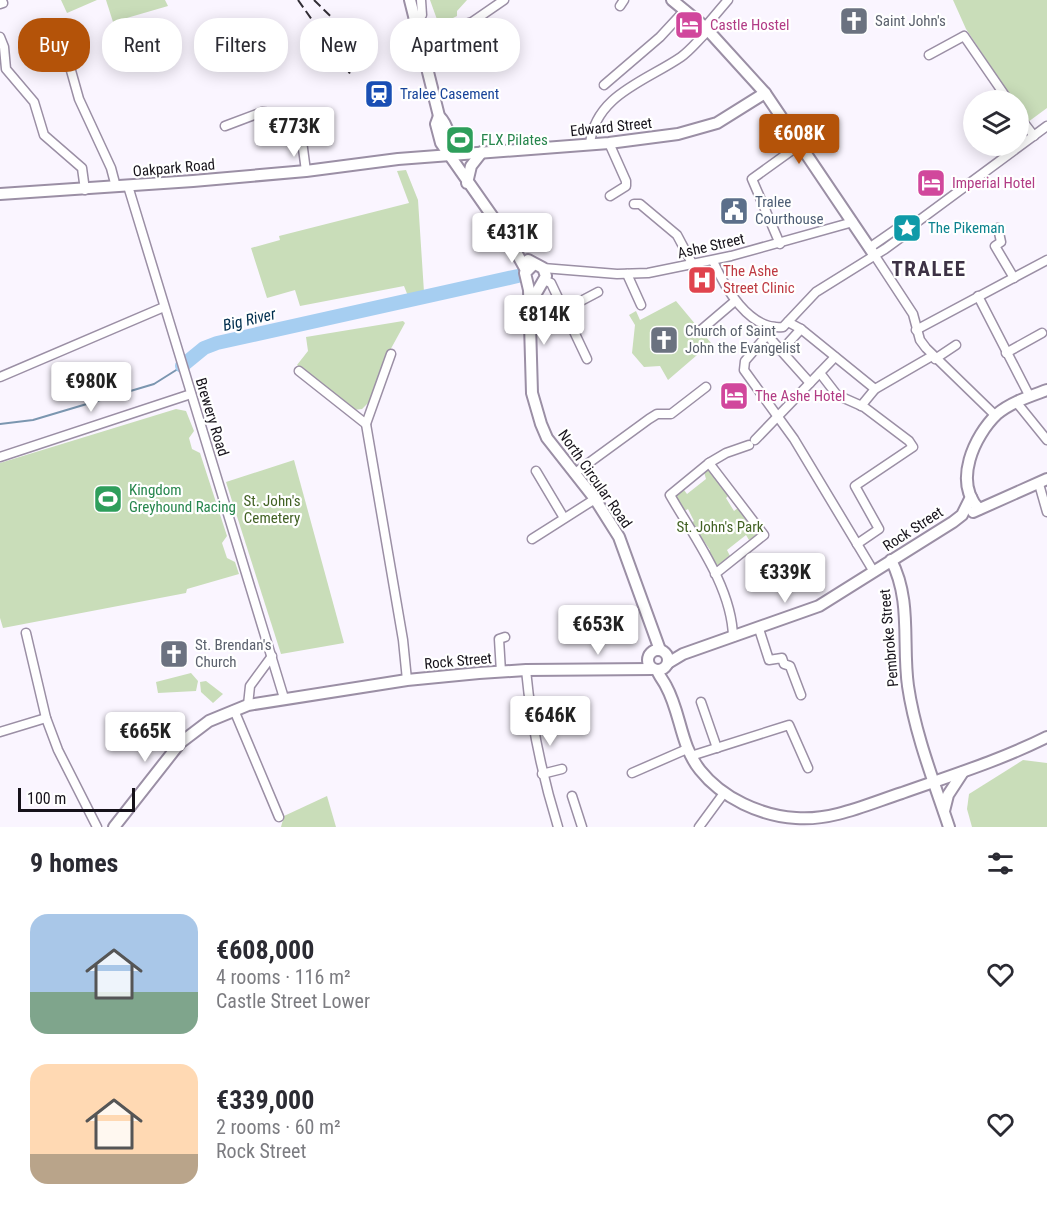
<!DOCTYPE html>
<html lang="en">
<head>
<meta charset="utf-8">
<style>
	:root { --surface:#fff; --page:#f7f7f7; --text:#2b2b33; --muted:#7c7c81; --accent:#b45309 }
	body { margin:0; font-family:"Roboto Condensed",sans-serif; background:var(--page); color:var(--text); height:100vh; display:flex; flex-direction:column; font-size:22px; white-space:nowrap }
	* { box-sizing:border-box; margin:0 }
	p { font-size:20px; color:var(--muted) }
	.icon { flex:none; width:33px; height:33px; fill:none; stroke:currentColor; stroke-width:2; stroke-linecap:round; stroke-linejoin:round }
	.map { position:relative; height:827px; overflow:hidden }
	.panel { display:flex; flex-direction:column; background:var(--surface); flex:1 }
	.panel>* { flex:none }
	.top-card { position:absolute; left:18px; top:18px; width:600px; height:54px; display:flex; gap:12px }
	.fabs { position:absolute; left:963px; top:90px; display:grid; gap:12px }
	.fabs a { display:grid; place-items:center; width:66px; height:66px; border-radius:50%; background:var(--surface); box-shadow:0 3px 15px #0003; font-size:30px }
	.scale { position:absolute; left:18px; bottom:15px; width:117px; box-sizing:border-box; padding-left:6px; border:3px solid #16121a; border-top:0; font-size:16px; line-height:21px; white-space:nowrap; color:#16121a; -webkit-text-stroke:4px #fff; paint-order:stroke }
	.price { position:absolute; translate:-50% -51px; padding:0 14px; border-radius:6px; background:#fff; color:#222; font-size:20px; line-height:39px; filter:drop-shadow(0 2px 3px #0008) }
	.price::after { content:''; position:absolute; left:50%; top:36px; width:18px; height:14px; margin-left:-9px; background:inherit; clip-path:polygon(0 0,100% 0,50% 100%) }
	.price.on { background:var(--accent); color:#fff }
	ul { padding:0; list-style:none }
	li { display:flex; align-items:center; gap:18px; height:150px; padding:0 30px }
	li span { display:grid; place-items:center; flex:none; width:168px; height:120px; border-radius:18px; color:#555 }
	li>.icon { margin-inline-start:auto }
	span .icon { width:72px; height:72px; fill:#fffc; stroke-width:1 }
	li b { font-size:26px }
	h2 { display:flex; justify-content:space-between; align-items:center; height:72px; padding:0 30px; font-size:26px }
	.pill { padding:0 21px; border-radius:24px; background:var(--surface); box-shadow:0 3px 15px #0003; font-size:21px; line-height:54px }
	.pill.on { background:var(--accent); color:#fff }
	.map>svg:first-child { display:block }
	.green { fill:#c9ddb9 }
	.lines { fill:none; stroke-linecap:round; stroke-linejoin:round }
	.stream { stroke:#7b96b0; stroke-width:2 }
	.river { stroke:#a6cef1; stroke-width:14 }
	.minor-casing { stroke:#9b8fa5; stroke-width:11 }
	.major-casing { stroke:#9b8fa5; stroke-width:14 }
	.minor { stroke:#fff; stroke-width:8 }
	.major { stroke:#fff; stroke-width:10 }
	.rail { stroke:#322e36; stroke-width:2; stroke-dasharray:9 4.5; stroke-linecap:butt }
	.labels { text-anchor:middle; stroke-width:4.5; stroke-linejoin:round; paint-order:stroke }
	.worship-label { font-size:15px; fill:#5b616d; stroke:#fff; text-anchor:start }
	.hotel-label { font-size:15px; fill:#b23c85; stroke:#fff; text-anchor:start }
	.transit-label { font-size:15px; fill:#164399; stroke:#fff; text-anchor:start }
	.street-label { font-size:15px; fill:#16121a; stroke:#fff }
	.leisure-label { font-size:15px; fill:#27864d; stroke:#fff; text-anchor:start }
	.service-label { font-size:15px; fill:#4e5e75; stroke:#fff; text-anchor:start }
	.culture-label { font-size:15px; fill:#0d838f; stroke:#fff; text-anchor:start }
	.health-label { font-size:15px; fill:#be3a42; stroke:#fff; text-anchor:start }
	.park-label { font-size:15px; fill:#436225; stroke:#fff }
	.water-label { font-size:16px; font-style:italic; fill:#002e4e; stroke:#fff }
	.district-label { font-size:21px; font-weight:bold; letter-spacing:1.5px; fill:#3d3245; stroke:#fff }
</style>
</head>
<body>
<div class="map">
<svg width="1047" height="827" viewBox="0 0 1047 827">
	<rect width="100%" height="100%" fill="#faf5ff"/>
	<g class="green">
		<polygon points="61,0 97,0 67,13"/>
		<polygon points="106,0 165,0 168,6 113,22"/>
		<polygon points="430,0 467,0 457,11 457,16 439,25"/>
		<polygon points="953,0 1047,0 1047,108 1028,122 1019,108 1018,100 1013,100 966,29"/>
		<polygon points="406,170 418,200 424,292 408,296 404,286 300,306 295,290 267,298 251,248 280,240 279,236 409,203 397,171"/>
		<polygon points="676,301 711,343 668,380 660,366 644,367 632,353 635,325 629,315 636,311 640,320"/>
		<polygon points="403,321 405,323 388,354 372,399 362,409 354,410 347,406 297,365 308,351 306,337"/>
		<polygon points="176,409 186,411 194,431 189,438 192,449 200,453 227,536 222,543 227,558 235,562 239,574 187,589 186,593 3,628 0,618 0,463"/>
		<polygon points="294,460 344,643 281,654 226,482"/>
		<polygon points="710,469 729,495 726,498 734,511 738,508 757,536 749,540 746,535 727,550 730,556 714,569 705,553 710,550 699,534 695,536 689,525 694,521 688,509 682,512 675,496 684,490 687,494 706,479 704,472"/>
		<polygon points="191,673 198,681 196,691 158,693 156,682"/>
		<polygon points="206,681 223,694 213,703 201,692 200,682"/>
		<polygon points="1023,760 1047,763 1047,827 972,827 967,809 969,794"/>
		<polygon points="327,796 336,827 281,827 284,816"/>
	</g>
	<g class="lines">
		<polyline class="stream" points="0,424 33,420 154,384 181,367"/>
		<polyline class="river" points="182,366 204,348 217,343 518,276"/>
		<g class="minor-casing">
			<g id="minor">
				<polyline points="0,4 3,3"/>
				<polyline points="620,6 624,0"/>
				<polyline points="414,21 422,15 421,0"/>
				<polyline points="705,27 728,0"/>
				<polyline points="0,37 4,47 6,69 34,102 44,135 82,168 85,190"/>
				<polyline points="419,39 472,22 504,0"/>
				<polyline points="63,42 79,99 111,168 116,187"/>
				<polyline points="929,55 964,36 1008,100"/>
				<polyline points="604,85 660,37 685,10"/>
				<polyline points="1018,115 1034,136"/>
				<polyline points="225,126 262,112 273,113 302,141 306,171"/>
				<polyline points="609,143 626,181 626,186 610,196"/>
				<path d="M590 144C595 95 646 81 681 57 691 50 699 39 708 31"/>
				<polyline points="128,186 284,698"/>
				<polyline points="634,204 640,204 677,235 693,265"/>
				<polyline points="998,228 1001,242 995,246 1014,278"/>
				<polyline points="780,244 752,179 802,143"/>
				<polyline points="869,248 905,223 917,222"/>
				<polyline points="875,256 913,314 920,340 926,348 996,416"/>
				<path d="M713 261C724 286 749 331 783 327L816 292 885 249 911 230 917 222 1047 126"/>
				<polyline points="543,268 617,274 648,273 731,256 853,222"/>
				<polyline points="627,274 641,305"/>
				<polyline points="544,280 551,283 587,359"/>
				<polyline points="978,296 1030,397"/>
				<polyline points="581,301 598,292"/>
				<polyline points="788,322 801,329 875,389"/>
				<polyline points="774,327 745,361 744,370 794,439 874,572"/>
				<polyline points="701,330 735,301"/>
				<polyline points="916,330 1047,260"/>
				<polyline points="768,336 810,383"/>
				<polyline points="781,351 801,329"/>
				<polyline points="1006,353 1042,333"/>
				<polyline points="935,359 956,345"/>
				<polyline points="299,371 366,424 403,640 407,680"/>
				<polyline points="820,373 837,395 864,407 909,441 913,447 855,486 879,529 857,544"/>
				<polyline points="0,377 164,307"/>
				<polyline points="1017,403 1047,440"/>
				<polyline points="861,406 875,389 932,356"/>
				<polyline points="366,424 391,354"/>
				<polyline points="755,440 835,357"/>
				<polyline points="0,457 191,394"/>
				<polyline points="709,463 726,453 749,445"/>
				<polyline points="536,471 564,518"/>
				<polyline points="575,473 649,419 657,414 671,414 706,387"/>
				<polyline points="1039,484 1047,512"/>
				<polyline points="532,539 595,499"/>
				<path d="M715 574 764 535 709 463 670 495C694 537 732 587 733 637"/>
				<polyline points="759,629 769,660 782,658 784,664 790,666 801,695"/>
				<polyline points="26,633 46,718 58,750 97,827"/>
				<path d="M526 670C531 724 542 775 558 827"/>
				<polyline points="501,672 499,639 505,637"/>
				<polyline points="701,702 717,748"/>
				<polyline points="248,705 250,686 272,656"/>
				<polyline points="234,710 279,817"/>
				<polyline points="0,732 46,718"/>
				<polyline points="691,756 789,725 808,768"/>
				<polyline points="632,773 687,749"/>
				<polyline points="542,774 562,769"/>
				<polyline points="572,796 582,827"/>
				<polyline points="699,827 724,793"/>
			</g>
		</g>
		<g class="major-casing">
			<g id="major">
				<path d="M410 0 439 116C449 126 450 139 449 153"/>
				<polyline points="672,0 705,27 765,93 875,256"/>
				<polyline points="439,116 436,124 441,143 511,243 526,270"/>
				<polyline points="467,183 471,166 482,152"/>
				<polyline points="0,194 193,181 306,171 398,159 609,143 678,134 717,123 765,93"/>
				<polyline points="528,260 543,268 546,276 531,302"/>
				<polyline points="533,265 525,273 529,290 532,393 541,424 547,438 595,499 619,537 660,650"/>
				<path d="M979 509C953 482 974 436 997 414 1011 402 1031 396 1047 390"/>
				<polyline points="973,512 1047,479"/>
				<path d="M891 560C912 600 902 644 908 686 915 734 934 782 949 827"/>
				<circle cx="658" cy="660" r="10"/>
				<polyline points="668,663 683,654 819,606 953,522 962,515 971,497"/>
				<path d="M657 670C659 676 663 680 666 686 681 713 680 745 700 770 722 798 761 816 796 818 832 821 868 804 902 793 950 776 1001 760 1047 737"/>
				<polyline points="944,811 948,795 963,772"/>
				<polyline points="114,827 180,743 209,721 248,705 407,680 479,673 526,670 652,669"/>
			</g>
		</g>
		<use href="#minor" class="minor"/>
		<use href="#major" class="major"/>
		<g class="rail">
			<polyline points="298,0 351,75"/>
			<polyline points="314,0 364,49"/>
		</g>
	</g>
	<defs>
		<g id="church-square" transform="scale(1.5)"><rect x="-9" y="-9" width="18" height="18" rx="4" fill="#6b7280" stroke="#fff"/><path d="M-1.2-6h2.4v3.5h3.3v2.4h-3.3V6h-2.4V-.1h-3.3v-2.4h3.3Z" fill="#fff"/></g>
		<g id="hotel-square" transform="scale(1.5)"><rect x="-9" y="-9" width="18" height="18" rx="4" fill="#d1479c" stroke="#fff"/><path d="M-6-4.5h1.5V1H6V5H4.5V3h-9V5H-6ZM-4 0a1.8 1.8 0 1 1 3.6 0ZM.5 0V-2.5h3Q6-2.5 6 0Z" fill="#fff"/></g>
		<g id="station-square" transform="scale(1.5)"><rect x="-9" y="-9" width="18" height="18" rx="4" fill="#1a4fb4" stroke="#fff"/><path d="M-3-6H3Q5-6 5-4V2Q5 4 3 4L4.5 6H3L1.5 4h-3L-3 6H-4.5L-3 4Q-5 4-5 2V-4Q-5-6-3-6ZM-3.5-4v3h7v-3ZM-3.5 1v1.5H-2V1ZM2 1v1.5H3.5V1Z" fill="#fff"/></g>
		<g id="stadium-square" transform="scale(1.5)"><rect x="-9" y="-9" width="18" height="18" rx="4" fill="#2e9e5b" stroke="#fff"/><path d="M0-5a6.5 5 0 1 0 0 10a6.5 5 0 1 0 0-10ZM-3.5-1.8h7v3.6h-7Z" fill="#fff"/></g>
		<g id="civic-square" transform="scale(1.5)"><rect x="-9" y="-9" width="18" height="18" rx="4" fill="#5c6f8a" stroke="#fff"/><path d="M-.6-6.5H3V-4.5H.6V-3L4-1V1h2V6H-6V1h2V-1L-.6-3ZM-1.2 2.5V6h2.4V2.5Z" fill="#fff"/></g>
		<g id="sight-square" transform="scale(1.5)"><rect x="-9" y="-9" width="18" height="18" rx="4" fill="#0f9aa8" stroke="#fff"/><path d="M0-6L1.8-2.2L6-1.7L2.9 1.2L3.7 5.4L0 3.3L-3.7 5.4L-2.9 1.2L-6-1.7L-1.8-2.2Z" fill="#fff"/></g>
		<g id="hospital-square" transform="scale(1.5)"><rect x="-9" y="-9" width="18" height="18" rx="4" fill="#e0444e" stroke="#fff"/><path d="M-5-5h3v3.5h4V-5h3V5h-3V1.5h-4V5h-3Z" fill="#fff"/></g>
	</defs>
	<g fill-rule="evenodd">
		<use href="#church-square" x="854" y="21"/>
		<use href="#hotel-square" x="689" y="25"/>
		<use href="#station-square" x="379" y="94"/>
		<use href="#stadium-square" x="460" y="140"/>
		<use href="#hotel-square" x="931" y="183"/>
		<use href="#civic-square" x="734" y="211"/>
		<use href="#sight-square" x="907" y="228"/>
		<use href="#hospital-square" x="702" y="280"/>
		<use href="#church-square" x="664" y="340"/>
		<use href="#hotel-square" x="734" y="396"/>
		<use href="#stadium-square" x="108" y="499"/>
		<use href="#church-square" x="174" y="654"/>
	</g>
	<g class="labels">
		<g class="worship-label">
			<text x="875" y="26">Saint John's</text>
			<text x="685" y="336">Church of Saint<tspan x="685" dy="17">John the Evangelist</tspan></text>
			<text x="195" y="650">St. Brendan's<tspan x="195" dy="17">Church</tspan></text>
		</g>
		<g class="hotel-label">
			<text x="710" y="30">Castle Hostel</text>
			<text x="952" y="188">Imperial Hotel</text>
			<text x="755" y="401">The Ashe Hotel</text>
		</g>
		<g class="transit-label">
			<text x="400" y="99">Tralee Casement</text>
		</g>
		<g class="street-label">
			<text transform="translate(611 127) rotate(-6)" y="5">Edward Street</text>
			<text transform="translate(174 168) rotate(-5)" y="5">Oakpark Road</text>
			<text transform="translate(711 246) rotate(-13)" y="5">Ashe Street</text>
			<text transform="translate(212 417) rotate(73)" y="5">Brewery Road</text>
			<text transform="translate(595 479) rotate(55)" y="5">North Circular Road</text>
			<text transform="translate(913 529) rotate(-33)" y="5">Rock Street</text>
			<text transform="translate(889 638) rotate(-95)" y="5">Pembroke Street</text>
			<text transform="translate(458 661) rotate(-5)" y="5">Rock Street</text>
		</g>
		<g class="leisure-label">
			<text x="481" y="145">FLX Pilates</text>
			<text x="129" y="495">Kingdom<tspan x="129" dy="17">Greyhound Racing</tspan></text>
		</g>
		<g class="service-label">
			<text x="755" y="207">Tralee<tspan x="755" dy="17">Courthouse</tspan></text>
		</g>
		<g class="culture-label">
			<text x="928" y="233">The Pikeman</text>
		</g>
		<g class="health-label">
			<text x="723" y="276">The Ashe<tspan x="723" dy="17">Street Clinic</tspan></text>
		</g>
		<g class="park-label">
			<text x="272" y="506">St. John's<tspan x="272" dy="17">Cemetery</tspan></text>
			<text x="720" y="532">St. John's Park</text>
		</g>
		<g class="water-label">
			<text transform="translate(249 319) rotate(-13)" y="6">Big River</text>
		</g>
		<g class="district-label">
			<text x="929" y="276">TRALEE</text>
		</g>
	</g>
</svg>
<div class="fabs">
<a><svg class="icon" aria-label="layers" viewBox="0 0 24 24"><path d="M12 4l9 5-9 5-9-5zM3 14l9 5 9-5"/></svg></a>
</div>
<div class="scale">100 m</div>
<b class="price" style="left:294px;top:158px">€773K</b>
<b class="price on" style="left:799px;top:165px">€608K</b>
<b class="price" style="left:512px;top:264px">€431K</b>
<b class="price" style="left:544px;top:346px">€814K</b>
<b class="price" style="left:91px;top:413px">€980K</b>
<b class="price" style="left:785px;top:604px">€339K</b>
<b class="price" style="left:598px;top:656px">€653K</b>
<b class="price" style="left:550px;top:747px">€646K</b>
<b class="price" style="left:145px;top:763px">€665K</b>
<div class="top-card">
<a class="pill on">Buy</a>
<a class="pill">Rent</a>
<a class="pill">Filters</a>
<a class="pill">New</a>
<a class="pill">Apartment</a>
</div>
</div>
<section class="panel">
<h2>9 homes<svg class="icon" aria-label="filters" viewBox="0 0 24 24"><path d="M4 7h16M4 17h16"/><circle cx="9" cy="7" r="2"/><circle cx="15" cy="17" r="2"/></svg></h2>
<ul>
<li><span style="background:linear-gradient(#a9c7e8 65%,#7fa58c 0)"><svg class="icon" aria-label="home" viewBox="0 0 24 24"><path d="M3 11l9-7 9 7M6 9v11h12V9"/></svg></span><div><b>€608,000</b><p>4 rooms · 116 m²</p><p>Castle Street Lower</p></div><svg class="icon" aria-label="heart" viewBox="0 0 24 24"><path d="M12 20l-8-8c-3-5 5-10 8-4 3-6 11-1 8 4z"/></svg></li>
<li><span style="background:linear-gradient(#ffd9b3 75%,#b9a48a 0)"><svg class="icon" aria-label="home" viewBox="0 0 24 24"><path d="M3 11l9-7 9 7M6 9v11h12V9"/></svg></span><div><b>€339,000</b><p>2 rooms · 60 m²</p><p>Rock Street</p></div><svg class="icon" aria-label="heart" viewBox="0 0 24 24"><path d="M12 20l-8-8c-3-5 5-10 8-4 3-6 11-1 8 4z"/></svg></li>
</ul>
</section>
</body>
</html>
